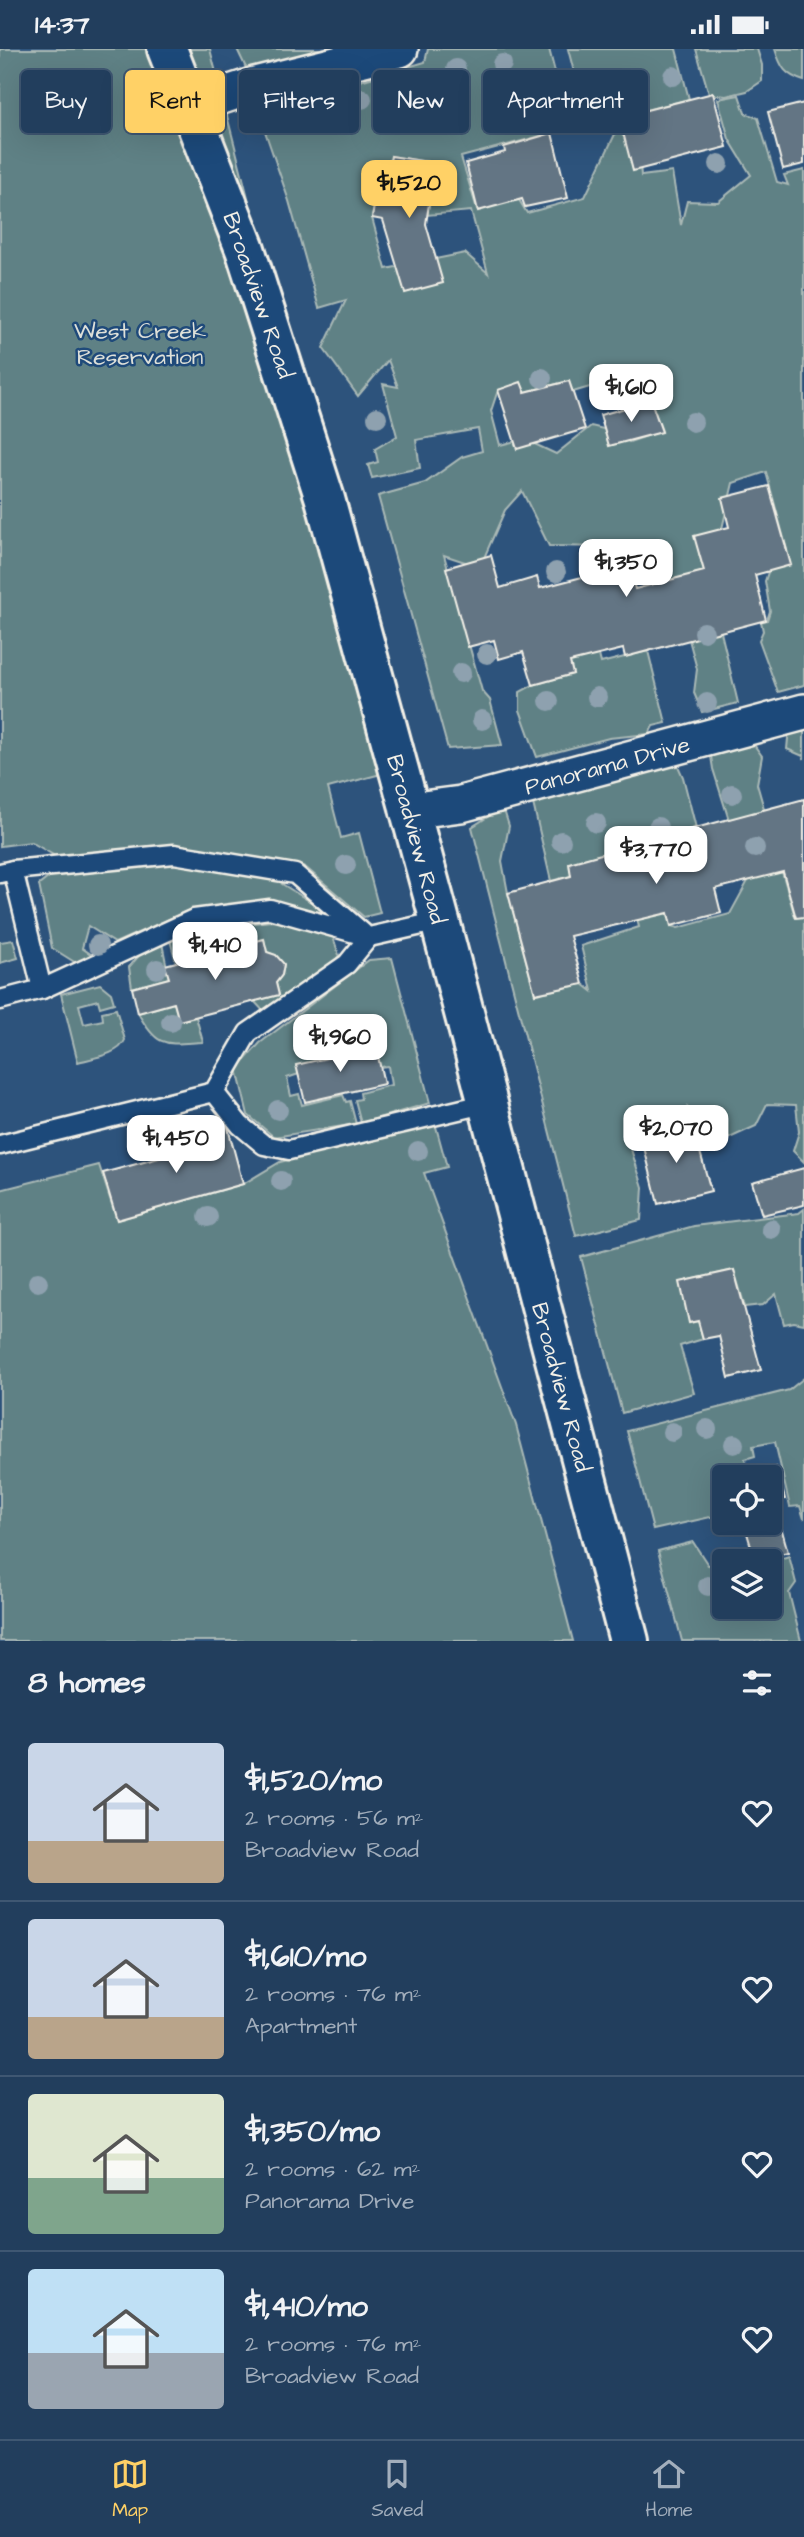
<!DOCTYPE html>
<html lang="en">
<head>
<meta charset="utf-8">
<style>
	:root { --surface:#223e5d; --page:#2e4966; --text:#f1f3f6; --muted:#a2aebc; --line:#3f5772; --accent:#ffd166 }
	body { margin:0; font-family:"Architects Daughter",sans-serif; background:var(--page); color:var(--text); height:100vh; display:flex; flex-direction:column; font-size:26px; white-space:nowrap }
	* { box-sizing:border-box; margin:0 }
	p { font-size:23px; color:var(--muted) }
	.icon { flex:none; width:38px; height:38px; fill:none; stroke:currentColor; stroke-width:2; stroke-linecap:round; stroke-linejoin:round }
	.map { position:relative; height:1592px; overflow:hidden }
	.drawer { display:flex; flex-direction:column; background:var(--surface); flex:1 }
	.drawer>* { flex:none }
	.guide { position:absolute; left:21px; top:21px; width:763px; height:63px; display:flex; gap:14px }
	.fabs { position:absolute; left:712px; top:1416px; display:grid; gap:14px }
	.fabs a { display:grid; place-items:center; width:70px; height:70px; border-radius:7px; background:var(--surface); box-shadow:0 7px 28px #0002,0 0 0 2px var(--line); font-size:35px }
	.price { position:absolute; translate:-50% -60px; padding:0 16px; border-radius:14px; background:#fff; color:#222; font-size:23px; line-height:46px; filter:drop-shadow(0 2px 4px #0008) }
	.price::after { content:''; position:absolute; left:50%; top:42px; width:21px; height:16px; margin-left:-10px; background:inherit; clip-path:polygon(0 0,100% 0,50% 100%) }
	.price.on { background:var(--accent); color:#111 }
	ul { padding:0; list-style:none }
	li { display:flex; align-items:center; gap:21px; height:175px; padding:0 28px }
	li+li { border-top:2px solid var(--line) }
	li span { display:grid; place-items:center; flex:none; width:196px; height:140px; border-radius:7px; color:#555 }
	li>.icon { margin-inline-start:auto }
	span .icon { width:84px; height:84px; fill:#fffc; stroke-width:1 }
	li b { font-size:30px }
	h2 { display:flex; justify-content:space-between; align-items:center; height:84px; padding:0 28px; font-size:30px }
	.tag { padding:0 24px; border-radius:7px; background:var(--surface); box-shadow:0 7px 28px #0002,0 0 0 2px var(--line); font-size:24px; line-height:63px }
	.tag.on { background:var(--accent); color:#111 }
	.status { display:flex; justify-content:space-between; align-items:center; height:49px; padding:0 35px; background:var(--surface); direction:ltr }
	.status svg { height:19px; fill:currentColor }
	.tabs { display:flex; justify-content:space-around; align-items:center; height:98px; border-top:2px solid var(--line); background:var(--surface); font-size:19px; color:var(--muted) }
	.tabs a { display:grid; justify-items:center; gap:4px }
	.tabs .on { color:var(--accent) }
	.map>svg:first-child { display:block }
	.green { fill:#5f8185; stroke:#aab9b6; stroke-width:2; fill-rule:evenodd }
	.building { fill:#647584; stroke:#f4f1e8; stroke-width:2 }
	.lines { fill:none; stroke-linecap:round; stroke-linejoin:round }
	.service-casing { stroke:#f4f1e8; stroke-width:23 }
	.minor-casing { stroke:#f4f1e8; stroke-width:40 }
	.primary-casing { stroke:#f4f1e8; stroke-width:44 }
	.service { stroke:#1f4a7a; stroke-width:18 }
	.minor { stroke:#1f4a7a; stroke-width:35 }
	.primary { stroke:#1f4a7a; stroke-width:38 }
	.tree { fill:#8ea1af }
	.labels { text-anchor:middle; stroke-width:5; stroke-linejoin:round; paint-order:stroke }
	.street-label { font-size:23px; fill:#f4f1e8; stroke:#1f4a7a }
	.park-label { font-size:23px; fill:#dee0d9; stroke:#1f4a7a }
</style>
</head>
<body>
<div class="status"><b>14:37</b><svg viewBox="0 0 49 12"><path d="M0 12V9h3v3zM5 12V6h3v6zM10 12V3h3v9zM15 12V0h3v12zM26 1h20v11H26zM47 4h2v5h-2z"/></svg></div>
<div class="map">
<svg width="804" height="1592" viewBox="0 0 804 1592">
	<rect width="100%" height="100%" fill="#2d537c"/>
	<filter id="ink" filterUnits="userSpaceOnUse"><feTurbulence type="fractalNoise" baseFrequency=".0143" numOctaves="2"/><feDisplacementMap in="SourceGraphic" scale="14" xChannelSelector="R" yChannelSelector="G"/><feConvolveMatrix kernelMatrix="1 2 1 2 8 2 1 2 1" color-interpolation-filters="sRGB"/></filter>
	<g filter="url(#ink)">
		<g class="green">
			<polygon points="0,0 210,0 325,450 400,720 328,739 341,789 359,784 380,864 364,868 304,817 282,835 330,865 268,852 187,862 115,894 88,877 82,899 95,908 76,914 52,899 39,836 67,814 31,793 0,797"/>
			<polygon points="237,0 337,0 247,21"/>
			<path d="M428 0H549L567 70 552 84 461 108 477 160 519 151 527 164 585 148 617 81 639 102 641 127 672 123 681 176 687 152 718 153 751 126 729 90 718 50 739 46 745 64 758 69 777 133 788 136 784 126 804 121V636L778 643 759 591 763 582 761 572 767 571 770 562 765 532 774 506 787 501 766 423 733 434 719 492 699 504 721 583 738 654 702 663 694 644 697 620 674 535 667 537 662 521 632 530 628 516 617 510 608 498 549 497 522 442 505 461 480 518 444 506 482 642 490 651 502 696 448 700 378 447 425 434 462 408 482 402 478 380 416 391 420 419 372 429 368 416 378 413 375 400 397 387 383 335 398 338 388 311 358 347 323 299 346 251 319 259 289 152 258 62 425 13ZM391 107 435 114 427 166 471 162 488 224 465 204 386 220 372 169 380 123H388ZM569 332 573 343 600 335 616 339 621 361 651 353 662 382 629 393 620 384 591 377 556 405 524 390 500 396 491 362 498 341 521 334 525 343Z"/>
			<polygon points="568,0 676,0 689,50 595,74 586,69"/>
			<polygon points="696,0 757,0 762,16 762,32 747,42 726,47 709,45"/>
			<path d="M775 0H804V32C785 26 781 19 775 0Z"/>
			<polygon points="581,536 601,614 648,602 666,674 653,677 649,685 609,689 537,708 520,661 520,643 533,636 573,625 562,586"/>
			<polygon points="804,675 804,710 803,707 787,700 789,679"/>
			<polygon points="749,689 762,707 757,735 795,868 804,867 804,1113 793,1102 799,1083 796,1056 767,1055 756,1077 723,1092 688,1059 693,1078 642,1090 631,1100 643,1138 641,1171 576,1187 472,778 503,758 509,777 502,812 508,844 535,945 583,935 592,942 581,897 639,878 619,801 569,814 571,827 551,832 532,750 675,710 683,728 696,779 673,785 675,795 652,802 671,877 678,879 730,865 748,832 713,720 710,701"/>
			<polygon points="271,872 298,873 332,885 339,906 332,917 266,965 254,952 279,946 276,934 282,926 284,916 276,906 267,903 264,890 176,913 170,891 227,877"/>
			<polygon points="13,891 18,909 0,914 0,893"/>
			<polygon points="162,894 169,929 132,939 129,918 144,901"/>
			<polygon points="392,909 430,1054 361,1074 355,1051 361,1050 360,1044 391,1036 388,1017 380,1018 376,999 287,1029 291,1047 299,1045 302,1056 343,1046 346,1053 350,1052 356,1075 274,1088 248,1066 237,1020 260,994 369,911"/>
			<path d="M100 935 111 944 114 954 100 958 98 951 79 956 84 975 103 971 102 963 116 960 125 991C119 1006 92 1009 78 1013L61 945Z"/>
			<path d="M174 954 179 972 196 968 203 993C165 995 158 1000 138 964Z"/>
			<polygon points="435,1074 447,1118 424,1124 516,1376 573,1592 0,1592 0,1141 99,1116 117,1171 243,1135 280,1113"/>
			<polygon points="804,1160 804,1275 794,1273 784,1275 776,1245 763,1256 745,1258 734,1221 681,1233 690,1274 698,1272 703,1290 680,1297 694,1344 622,1364 581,1208 694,1177 799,1164"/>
			<polygon points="804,1329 804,1470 800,1457 790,1458 775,1393 753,1397 755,1407 745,1410 748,1425 724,1428 724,1465 653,1481 627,1382 789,1341"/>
			<polygon points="693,1493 708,1516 724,1514 724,1558 770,1558 770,1513 789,1507 796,1534 789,1544 801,1592 682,1592 658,1502"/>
		</g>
		<g class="building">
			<polygon points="713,44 727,98 633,122 619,68"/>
			<polygon points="804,54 804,115 783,120 768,63"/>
			<polygon points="552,84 568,149 525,158 522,150 478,162 466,114 505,103 504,98"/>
			<polygon points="391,107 435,114 426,175 443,234 405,244 383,171 372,169 380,122 388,123"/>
			<polygon points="569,332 585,380 517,400 498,341 521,333 525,343"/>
			<polygon points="651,352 662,383 609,397 600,366"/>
			<polygon points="769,437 791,516 755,526 766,571 625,608 623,600 570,613 573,625 533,636 523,603 499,610 494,591 468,598 446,519 491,506 500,539 537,528 540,539 628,516 635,540 704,522 694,487 729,478 722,449"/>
			<polygon points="804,750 804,868 796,869 783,823 715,840 721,864 671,877 668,864 570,887 583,935 535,945 508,844 571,827 569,814 619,800 622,811 675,795 673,785"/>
			<polygon points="264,890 267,903 276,906 284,915 282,926 276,934 279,946 179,972 174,954 138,964 132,939 169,929 165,916"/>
			<polygon points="376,998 384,1035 305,1053 296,1016"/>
			<polygon points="225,1075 228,1079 243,1135 117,1171 103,1124 196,1099 191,1083"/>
			<polygon points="693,1078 711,1142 658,1155 642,1090"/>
			<polygon points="804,1119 804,1156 762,1166 752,1133"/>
			<polygon points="734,1221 761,1321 729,1329 719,1287 703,1290 698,1272 689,1274 680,1233"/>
			<polygon points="776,1418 785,1450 774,1453 788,1503 755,1511 744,1474 770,1474 770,1428 739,1428"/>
		</g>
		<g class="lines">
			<g class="service-casing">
				<g id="service">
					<polyline points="13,821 174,805 295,825 363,884"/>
					<polyline points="0,824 13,821 42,940"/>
					<polyline points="0,951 42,940 194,870 270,860 369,888 440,872"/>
					<polyline points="214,1043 240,1076 264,1096 289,1101 488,1054"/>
					<polyline points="0,1096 214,1043 248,984 347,915 369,888"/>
				</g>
			</g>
			<g class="minor-casing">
				<g id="minor">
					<polyline points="191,57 255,36 400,0"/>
					<polyline points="408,762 461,755 804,663"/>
				</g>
			</g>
			<g class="primary-casing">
				<polyline id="primary" points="167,0 245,200 325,450 440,872 629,1592"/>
			</g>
			<use href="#service" class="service"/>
			<use href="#minor" class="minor"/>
			<use href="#primary" class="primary"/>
		</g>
		<g class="tree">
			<circle cx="502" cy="15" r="10"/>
			<circle cx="456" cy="20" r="10"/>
			<circle cx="673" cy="27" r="10"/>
			<circle cx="362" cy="50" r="10"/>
			<circle cx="592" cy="52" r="10"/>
			<circle cx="283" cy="74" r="10"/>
			<circle cx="719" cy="115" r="10"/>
			<circle cx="542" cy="329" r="10"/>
			<circle cx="377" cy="368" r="10"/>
			<circle cx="693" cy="373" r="10"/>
			<circle cx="556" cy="523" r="10"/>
			<circle cx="704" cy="583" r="10"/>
			<circle cx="487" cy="605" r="10"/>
			<circle cx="461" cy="624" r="10"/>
			<circle cx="597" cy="648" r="10"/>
			<circle cx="549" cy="652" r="10"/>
			<circle cx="707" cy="654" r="10"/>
			<circle cx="482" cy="671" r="10"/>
			<circle cx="732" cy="745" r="10"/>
			<circle cx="596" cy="774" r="10"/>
			<circle cx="658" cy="778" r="10"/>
			<circle cx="561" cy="792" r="10"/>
			<circle cx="755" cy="799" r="10"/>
			<circle cx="346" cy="816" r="10"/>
			<circle cx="98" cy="896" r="10"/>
			<circle cx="157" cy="920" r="10"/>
			<circle cx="171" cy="973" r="10"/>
			<circle cx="278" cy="1061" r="10"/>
			<circle cx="418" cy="1102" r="10"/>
			<circle cx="281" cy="1132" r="10"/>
			<circle cx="208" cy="1168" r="10"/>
			<circle cx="771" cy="1180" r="10"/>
			<circle cx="38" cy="1233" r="10"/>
			<circle cx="707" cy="1380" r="10"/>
			<circle cx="672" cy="1383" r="10"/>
			<circle cx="734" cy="1395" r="10"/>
			<circle cx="708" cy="1537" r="10"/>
		</g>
	</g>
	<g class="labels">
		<g class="street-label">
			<text transform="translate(259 246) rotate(71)" y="8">Broadview Road</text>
			<text transform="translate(607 716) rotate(-15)" y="8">Panorama Drive</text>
			<text transform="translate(417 790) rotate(75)" y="8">Broadview Road</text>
			<text transform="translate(562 1338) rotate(75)" y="8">Broadview Road</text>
		</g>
		<g class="park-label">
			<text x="140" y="289">West Creek<tspan x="140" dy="26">Reservation</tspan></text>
		</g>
	</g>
</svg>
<div class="fabs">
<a><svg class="icon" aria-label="locate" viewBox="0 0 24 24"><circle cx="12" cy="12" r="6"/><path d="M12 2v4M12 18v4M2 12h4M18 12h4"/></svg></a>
<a><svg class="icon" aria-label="layers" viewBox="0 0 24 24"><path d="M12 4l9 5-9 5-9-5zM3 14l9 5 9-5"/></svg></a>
</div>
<b class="price on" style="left:409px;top:171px">$1,520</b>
<b class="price" style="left:631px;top:375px">$1,610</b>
<b class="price" style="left:626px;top:550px">$1,350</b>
<b class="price" style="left:656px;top:837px">$3,770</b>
<b class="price" style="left:215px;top:933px">$1,410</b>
<b class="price" style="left:340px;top:1025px">$1,960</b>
<b class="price" style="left:676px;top:1116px">$2,070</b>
<b class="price" style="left:176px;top:1126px">$1,450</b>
<div class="guide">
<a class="tag">Buy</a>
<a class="tag on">Rent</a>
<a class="tag">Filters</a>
<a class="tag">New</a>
<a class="tag">Apartment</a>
</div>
</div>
<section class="drawer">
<h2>8 homes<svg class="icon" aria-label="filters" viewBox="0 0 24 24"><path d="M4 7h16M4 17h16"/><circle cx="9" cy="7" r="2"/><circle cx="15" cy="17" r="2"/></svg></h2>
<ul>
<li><span style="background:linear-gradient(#c9d6e8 70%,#b9a48a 0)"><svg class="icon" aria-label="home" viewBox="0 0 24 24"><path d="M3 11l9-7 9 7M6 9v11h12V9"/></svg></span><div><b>$1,520/mo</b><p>2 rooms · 56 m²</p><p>Broadview Road</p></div><svg class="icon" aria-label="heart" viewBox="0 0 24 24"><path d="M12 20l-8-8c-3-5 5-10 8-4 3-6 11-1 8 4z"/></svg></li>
<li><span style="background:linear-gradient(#c9d6e8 70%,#b9a48a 0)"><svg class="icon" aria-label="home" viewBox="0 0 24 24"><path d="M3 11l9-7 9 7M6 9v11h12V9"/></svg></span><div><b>$1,610/mo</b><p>2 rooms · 76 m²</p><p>Apartment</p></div><svg class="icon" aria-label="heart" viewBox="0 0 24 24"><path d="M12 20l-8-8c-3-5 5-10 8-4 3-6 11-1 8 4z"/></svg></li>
<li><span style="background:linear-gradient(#dfe7d0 60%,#7fa58c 0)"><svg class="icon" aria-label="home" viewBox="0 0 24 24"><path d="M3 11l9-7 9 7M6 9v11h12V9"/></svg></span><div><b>$1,350/mo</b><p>2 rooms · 62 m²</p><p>Panorama Drive</p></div><svg class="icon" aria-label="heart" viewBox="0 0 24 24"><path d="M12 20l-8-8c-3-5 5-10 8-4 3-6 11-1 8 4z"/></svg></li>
<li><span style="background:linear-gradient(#bfe0f5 60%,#9aa5b1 0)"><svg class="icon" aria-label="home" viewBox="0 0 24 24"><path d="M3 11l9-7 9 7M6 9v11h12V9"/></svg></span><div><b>$1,410/mo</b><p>2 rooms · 76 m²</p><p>Broadview Road</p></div><svg class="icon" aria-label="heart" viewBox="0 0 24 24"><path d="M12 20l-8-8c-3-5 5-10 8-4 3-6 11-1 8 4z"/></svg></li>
</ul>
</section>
<nav class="tabs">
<a class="on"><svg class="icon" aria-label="map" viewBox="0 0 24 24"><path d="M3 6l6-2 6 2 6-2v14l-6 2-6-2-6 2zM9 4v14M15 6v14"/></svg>Map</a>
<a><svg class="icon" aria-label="saved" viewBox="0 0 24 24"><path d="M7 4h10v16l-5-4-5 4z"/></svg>Saved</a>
<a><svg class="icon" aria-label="home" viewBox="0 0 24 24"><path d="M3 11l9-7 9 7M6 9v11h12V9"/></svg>Home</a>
</nav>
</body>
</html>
